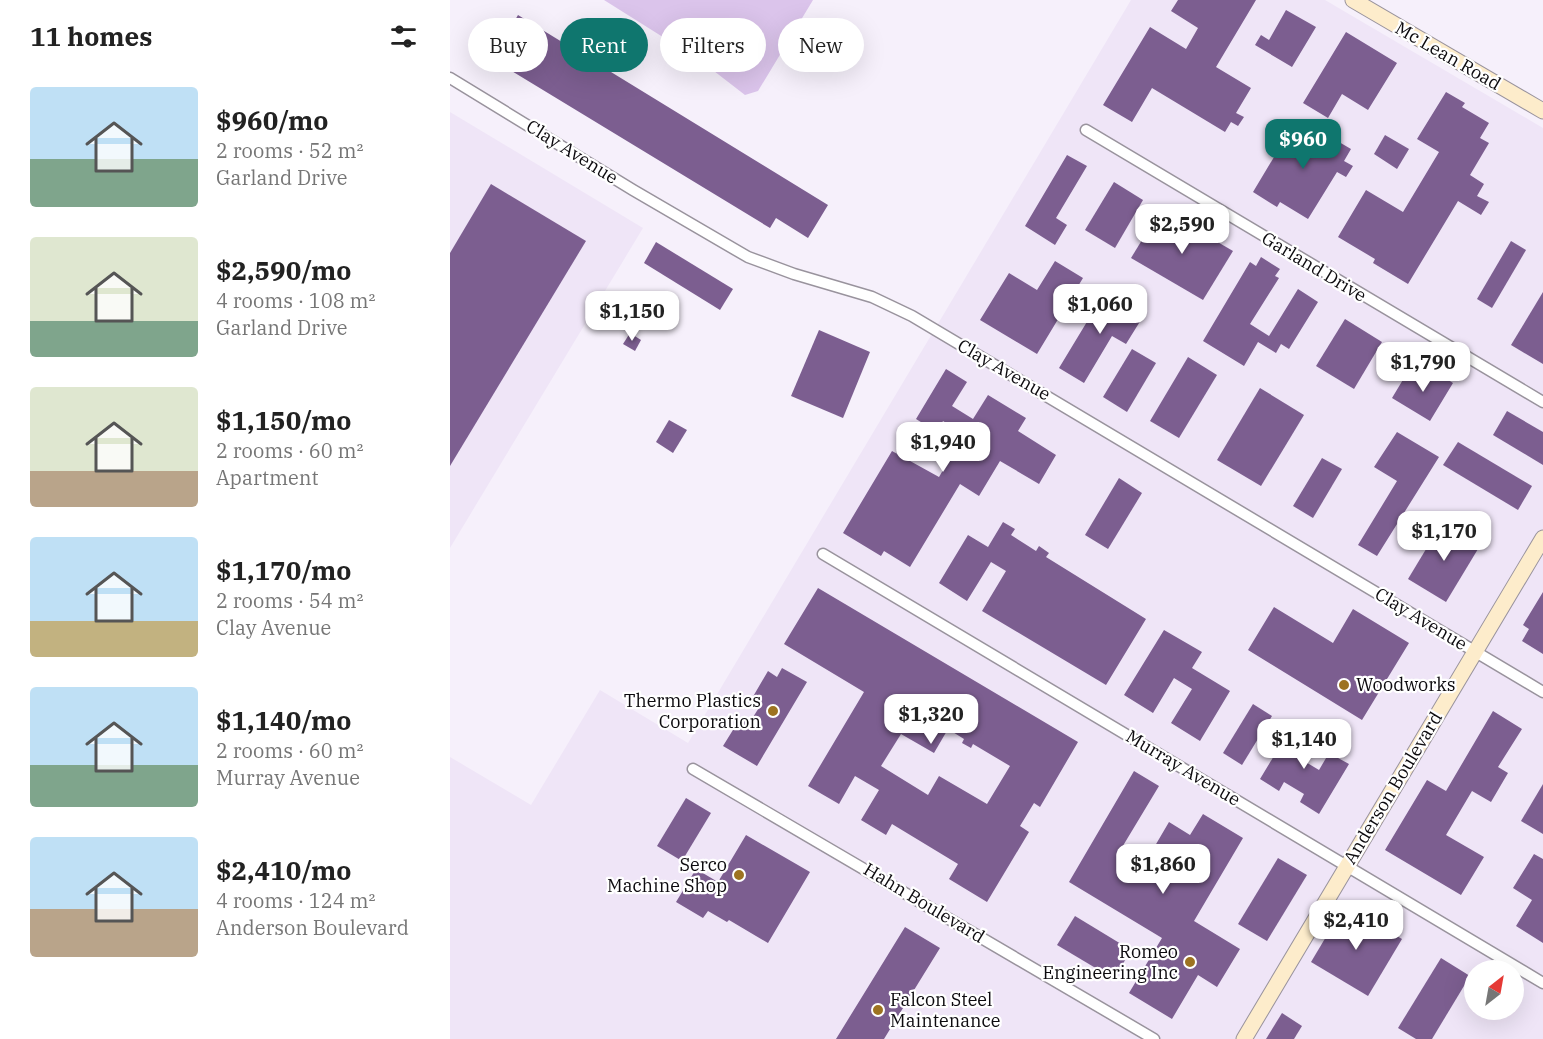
<!DOCTYPE html>
<html lang="en">
<head>
<meta charset="utf-8">
<style>
	:root { --surface:#fff; --page:#f6f6f6; --text:#222; --muted:#767676; --accent:#0f766e }
	body { margin:0; font-family:"IBM Plex Serif",serif; background:var(--page); color:var(--text); height:100vh; display:flex; flex-direction:column; font-size:22px; white-space:nowrap }
	* { box-sizing:border-box; margin:0 }
	p { font-size:20px; color:var(--muted) }
	.icon { flex:none; width:33px; height:33px; fill:none; stroke:currentColor; stroke-width:2; stroke-linecap:round; stroke-linejoin:round }
	.map { position:relative; flex:1; overflow:hidden }
	.sheet { display:flex; flex-direction:column; background:var(--surface); width:450px }
	.sheet>* { flex:none }
	.hud { position:absolute; left:18px; top:18px; width:570px; height:54px; display:flex; gap:12px }
	.needle { width:39px; rotate:31deg }
	.buttons { position:absolute; left:1014px; top:960px; display:grid; gap:12px }
	.buttons a { display:grid; place-items:center; width:60px; height:60px; border-radius:50%; background:var(--surface); box-shadow:0 6px 24px #0002; font-size:30px }
	.price { position:absolute; translate:-50% -51px; padding:0 14px; border-radius:12px; background:#fff; color:#222; font-size:20px; line-height:39px; filter:drop-shadow(0 2px 3px #0008) }
	.price::after { content:''; position:absolute; left:50%; top:36px; width:18px; height:14px; margin-left:-9px; background:inherit; clip-path:polygon(0 0,100% 0,50% 100%) }
	.price.selected { background:var(--accent); color:#fff }
	ul { padding:0; list-style:none }
	li { display:flex; align-items:center; gap:18px; height:150px; padding:0 30px }
	li span { display:grid; place-items:center; flex:none; width:168px; height:120px; border-radius:6px; color:#555 }
	li>.icon { margin-inline-start:auto }
	span .icon { width:72px; height:72px; fill:#fffc; stroke-width:1 }
	li b { font-size:26px }
	h2 { display:flex; justify-content:space-between; align-items:center; height:72px; padding:0 30px; font-size:26px }
	.chip { padding:0 21px; border-radius:27px; background:var(--surface); box-shadow:0 6px 24px #0002; font-size:21px; line-height:54px }
	.chip.selected { background:var(--accent); color:#fff }
	main { display:flex; flex:1; min-height:0 }
	.map>svg:first-child { display:block }
	.built { fill:#efe5f7; fill-rule:evenodd }
	.green { fill:#dbc4eb }
	.building { fill:#7c5e90; fill-rule:evenodd }
	.lines { fill:none; stroke-linecap:round; stroke-linejoin:round }
	.street-casing { stroke:#99939d; stroke-width:13 }
	.secondary-casing { stroke:#99939d; stroke-width:17 }
	.street { stroke:#fff; stroke-width:10 }
	.secondary { stroke:#fdeccb; stroke-width:15 }
	.poi-dot { fill:#9d7321; stroke:#fff; stroke-width:2 }
	.labels { text-anchor:middle; stroke-width:4.5; stroke-linejoin:round; paint-order:stroke }
	.street-label { font-size:18px; fill:#0c0a0e; stroke:#fff }
	.poi-label { font-size:18px; fill:#0c0a0e; stroke:#fff; text-anchor:end }
</style>
</head>
<body>
<main>
<section class="sheet">
<h2>11 homes<svg class="icon" aria-label="filters" viewBox="0 0 24 24"><path d="M4 7h16M4 17h16"/><circle cx="9" cy="7" r="2"/><circle cx="15" cy="17" r="2"/></svg></h2>
<ul>
<li><span style="background:linear-gradient(#bfe0f5 60%,#7fa58c 0)"><svg class="icon" aria-label="home" viewBox="0 0 24 24"><path d="M3 11l9-7 9 7M6 9v11h12V9"/></svg></span><div><b>$960/mo</b><p>2 rooms · 52 m²</p><p>Garland Drive</p></div></li>
<li><span style="background:linear-gradient(#dfe7d0 70%,#7fa58c 0)"><svg class="icon" aria-label="home" viewBox="0 0 24 24"><path d="M3 11l9-7 9 7M6 9v11h12V9"/></svg></span><div><b>$2,590/mo</b><p>4 rooms · 108 m²</p><p>Garland Drive</p></div></li>
<li><span style="background:linear-gradient(#dfe7d0 70%,#b9a48a 0)"><svg class="icon" aria-label="home" viewBox="0 0 24 24"><path d="M3 11l9-7 9 7M6 9v11h12V9"/></svg></span><div><b>$1,150/mo</b><p>2 rooms · 60 m²</p><p>Apartment</p></div></li>
<li><span style="background:linear-gradient(#bfe0f5 70%,#c2b280 0)"><svg class="icon" aria-label="home" viewBox="0 0 24 24"><path d="M3 11l9-7 9 7M6 9v11h12V9"/></svg></span><div><b>$1,170/mo</b><p>2 rooms · 54 m²</p><p>Clay Avenue</p></div></li>
<li><span style="background:linear-gradient(#bfe0f5 65%,#7fa58c 0)"><svg class="icon" aria-label="home" viewBox="0 0 24 24"><path d="M3 11l9-7 9 7M6 9v11h12V9"/></svg></span><div><b>$1,140/mo</b><p>2 rooms · 60 m²</p><p>Murray Avenue</p></div></li>
<li><span style="background:linear-gradient(#bfe0f5 60%,#b9a48a 0)"><svg class="icon" aria-label="home" viewBox="0 0 24 24"><path d="M3 11l9-7 9 7M6 9v11h12V9"/></svg></span><div><b>$2,410/mo</b><p>4 rooms · 124 m²</p><p>Anderson Boulevard</p></div></li>
</ul>
</section>
<div class="map">
<svg width="1093" height="1039" viewBox="0 0 1093 1039">
	<rect width="100%" height="100%" fill="#f6f0fb"/>
	<g class="built">
		<path d="M681 0H875L1093 128V1039H0V757L81 805 150 690 238 743ZM1024 970H1064V1010H1024Z"/>
		<polygon points="0,112 193,228 0,548"/>
	</g>
	<polygon class="green" points="154,0 363,0 308,91 295,95 251,61"/>
	<g class="building">
		<polygon points="728,0 806,0 766,67 801,88 786,113 794,117 788,126 781,122 775,132 702,88 682,122 653,105 700,27 736,49 748,28 721,11"/>
		<polygon points="836,10 866,27 842,67 805,45 811,35 819,40"/>
		<polygon points="68,15 378,205 358,238 326,218 320,228 42,59"/>
		<polygon points="896,32 947,63 918,110 892,94 878,118 853,103"/>
		<polygon points="996,92 1015,103 1012,107 1039,123 1030,138 1039,143 1020,175 1034,184 1027,196 1039,202 1031,215 1008,201 958,284 923,263 925,259 888,237 916,190 953,212 989,152 967,139"/>
		<polygon points="845,122 874,139 877,135 901,149 894,161 903,166 896,177 887,172 858,219 830,202 827,207 803,192"/>
		<polygon points="935,135 959,149 947,169 924,154"/>
		<polygon points="617,155 637,166 606,218 617,225 605,245 575,226"/>
		<polygon points="664,182 693,200 665,248 635,230"/>
		<polygon points="41,184 136,241 0,466 0,253"/>
		<polygon points="711,209 783,251 753,300 681,258"/>
		<polygon points="1061,241 1076,250 1042,308 1027,299"/>
		<polygon points="206,242 283,289 270,310 194,263"/>
		<polygon points="811,257 830,269 825,276 829,278 800,324 819,336 848,289 868,302 839,349 831,344 826,353 808,342 794,366 753,341 800,262 806,266"/>
		<polygon points="605,261 633,278 587,354 530,320 559,273 587,290"/>
		<polygon points="655,292 694,315 676,344 662,336 634,383 609,368"/>
		<polygon points="1093,292 1093,364 1061,345"/>
		<polygon points="895,319 932,342 904,389 866,366"/>
		<polygon points="369,330 420,352 393,418 341,396"/>
		<polygon points="180,333 191,340 185,351 173,344"/>
		<polygon points="682,349 706,363 677,412 653,397"/>
		<polygon points="738,357 767,375 729,438 700,421"/>
		<polygon points="960,368 979,380 984,371 1003,383 980,421 942,398"/>
		<polygon points="496,369 517,382 502,406 523,419 538,395 576,418 568,431 606,455 589,484 550,461 529,496 510,484 460,567 434,551 431,556 393,533 442,451 489,477 514,434 493,421 487,432 466,419"/>
		<polygon points="810,388 854,415 811,486 767,460"/>
		<polygon points="1057,411 1093,432 1093,465 1043,435"/>
		<polygon points="219,420 237,430 223,453 206,442"/>
		<polygon points="947,432 989,457 927,556 908,545 947,481 924,467"/>
		<polygon points="1008,442 1082,486 1068,510 993,465"/>
		<polygon points="872,458 892,469 863,518 843,506"/>
		<polygon points="669,478 692,493 658,549 635,535"/>
		<polygon points="993,521 1031,544 996,602 958,579"/>
		<polygon points="553,522 565,529 561,535 586,551 589,546 599,553 596,557 696,619 656,685 532,611 556,571 541,562 517,601 489,583 518,535 538,547"/>
		<path d="M368 588 628 742 590 807 584 803 570 826 579 832 537 902 499 879 508 864 442 824 436 835 411 820 429 790 405 776 389 804 358 786 414 692 334 644ZM498 729 514 739 512 743 521 748 523 744 560 766 537 804 489 776 478 795 431 766 451 734 484 753Z"/>
		<polygon points="1093,592 1093,654 1072,641 1079,629 1073,625"/>
		<polygon points="824,607 883,643 903,609 959,643 912,720 798,650"/>
		<polygon points="714,630 752,652 742,668 780,691 750,741 721,723 742,689 724,678 703,713 674,695"/>
		<polygon points="332,668 357,682 307,766 273,746 291,717 300,722 310,706 301,700 318,671 327,677"/>
		<polygon points="803,704 822,716 792,765 773,753"/>
		<polygon points="1043,711 1072,729 1048,767 1058,773 1041,802 1022,791 996,835 1034,857 1011,895 935,850 977,780 996,791"/>
		<polygon points="845,721 864,732 849,758 869,770 879,753 899,764 869,814 850,802 854,794 834,782 829,791 810,779"/>
		<polygon points="684,771 709,786 668,854 692,868 719,822 740,835 753,814 793,838 744,921 790,949 767,987 748,975 722,1019 679,993 712,938 619,882"/>
		<polygon points="1093,784 1093,834 1071,821"/>
		<polygon points="236,798 261,813 232,861 207,846"/>
		<polygon points="296,835 360,872 318,943 279,920 277,922 258,911 253,918 226,902 246,869 268,882"/>
		<polygon points="1084,854 1093,859 1093,943 1066,926 1082,900 1063,888"/>
		<polygon points="828,858 857,875 817,941 788,924"/>
		<polygon points="895,905 952,939 918,996 861,962"/>
		<polygon points="625,916 681,950 664,979 607,945"/>
		<polygon points="455,927 490,948 469,982 434,1039 386,1039"/>
		<polygon points="991,958 1020,976 982,1039 966,1039 948,1028"/>
		<polygon points="832,1013 852,1026 844,1039 816,1039"/>
	</g>
	<g class="lines">
		<g class="street-casing">
			<g id="street">
				<polyline points="0,78 183,190 298,257 344,274 422,297 462,316 1093,692"/>
				<polyline points="636,130 1093,402"/>
				<polyline points="373,554 1093,983"/>
				<polyline points="243,769 704,1039"/>
			</g>
		</g>
		<g class="secondary-casing">
			<g id="secondary">
				<polyline points="903,0 1093,111"/>
				<polyline points="794,1039 1093,538"/>
			</g>
		</g>
		<use href="#street" class="street"/>
		<use href="#secondary" class="secondary"/>
	</g>
	<g class="poi-dot">
		<circle cx="894" cy="685" r="6"/>
		<circle cx="323" cy="711" r="6"/>
		<circle cx="289" cy="875" r="6"/>
		<circle cx="740" cy="962" r="6"/>
		<circle cx="428" cy="1010" r="6"/>
	</g>
	<g class="labels">
		<g class="street-label">
			<text transform="translate(998 56) rotate(30)" y="6">Mc Lean Road</text>
			<text transform="translate(122 152) rotate(32)" y="6">Clay Avenue</text>
			<text transform="translate(864 267) rotate(31)" y="6">Garland Drive</text>
			<text transform="translate(554 370) rotate(30)" y="6">Clay Avenue</text>
			<text transform="translate(971 619) rotate(31)" y="6">Clay Avenue</text>
			<text transform="translate(733 768) rotate(31)" y="6">Murray Avenue</text>
			<text transform="translate(943 788) rotate(-59)" y="6">Anderson Boulevard</text>
			<text transform="translate(474 903) rotate(31)" y="6">Hahn Boulevard</text>
		</g>
		<g class="poi-label">
			<text x="906" y="691" text-anchor="start">Woodworks</text>
			<text x="311" y="707">Thermo Plastics<tspan x="311" dy="21">Corporation</tspan></text>
			<text x="277" y="871">Serco<tspan x="277" dy="21">Machine Shop</tspan></text>
			<text x="728" y="958">Romeo<tspan x="728" dy="21">Engineering Inc</tspan></text>
			<text x="440" y="1006" text-anchor="start">Falcon Steel<tspan x="440" dy="21">Maintenance</tspan></text>
		</g>
	</g>
</svg>
<div class="buttons">
<a><svg class="needle" viewBox="-14 -14 28 28"><path d="M0-13l5 13h-10z" fill="#e53935"/><path d="M0 13l5-13h-10z" fill="#767676"/></svg></a>
</div>
<b class="price selected" style="left:853px;top:170px">$960</b>
<b class="price" style="left:732px;top:255px">$2,590</b>
<b class="price" style="left:650px;top:335px">$1,060</b>
<b class="price" style="left:182px;top:342px">$1,150</b>
<b class="price" style="left:973px;top:393px">$1,790</b>
<b class="price" style="left:493px;top:473px">$1,940</b>
<b class="price" style="left:994px;top:562px">$1,170</b>
<b class="price" style="left:481px;top:745px">$1,320</b>
<b class="price" style="left:854px;top:770px">$1,140</b>
<b class="price" style="left:713px;top:895px">$1,860</b>
<b class="price" style="left:906px;top:951px">$2,410</b>
<div class="hud">
<a class="chip">Buy</a>
<a class="chip selected">Rent</a>
<a class="chip">Filters</a>
<a class="chip">New</a>
</div>
</div>
</main>
</body>
</html>
